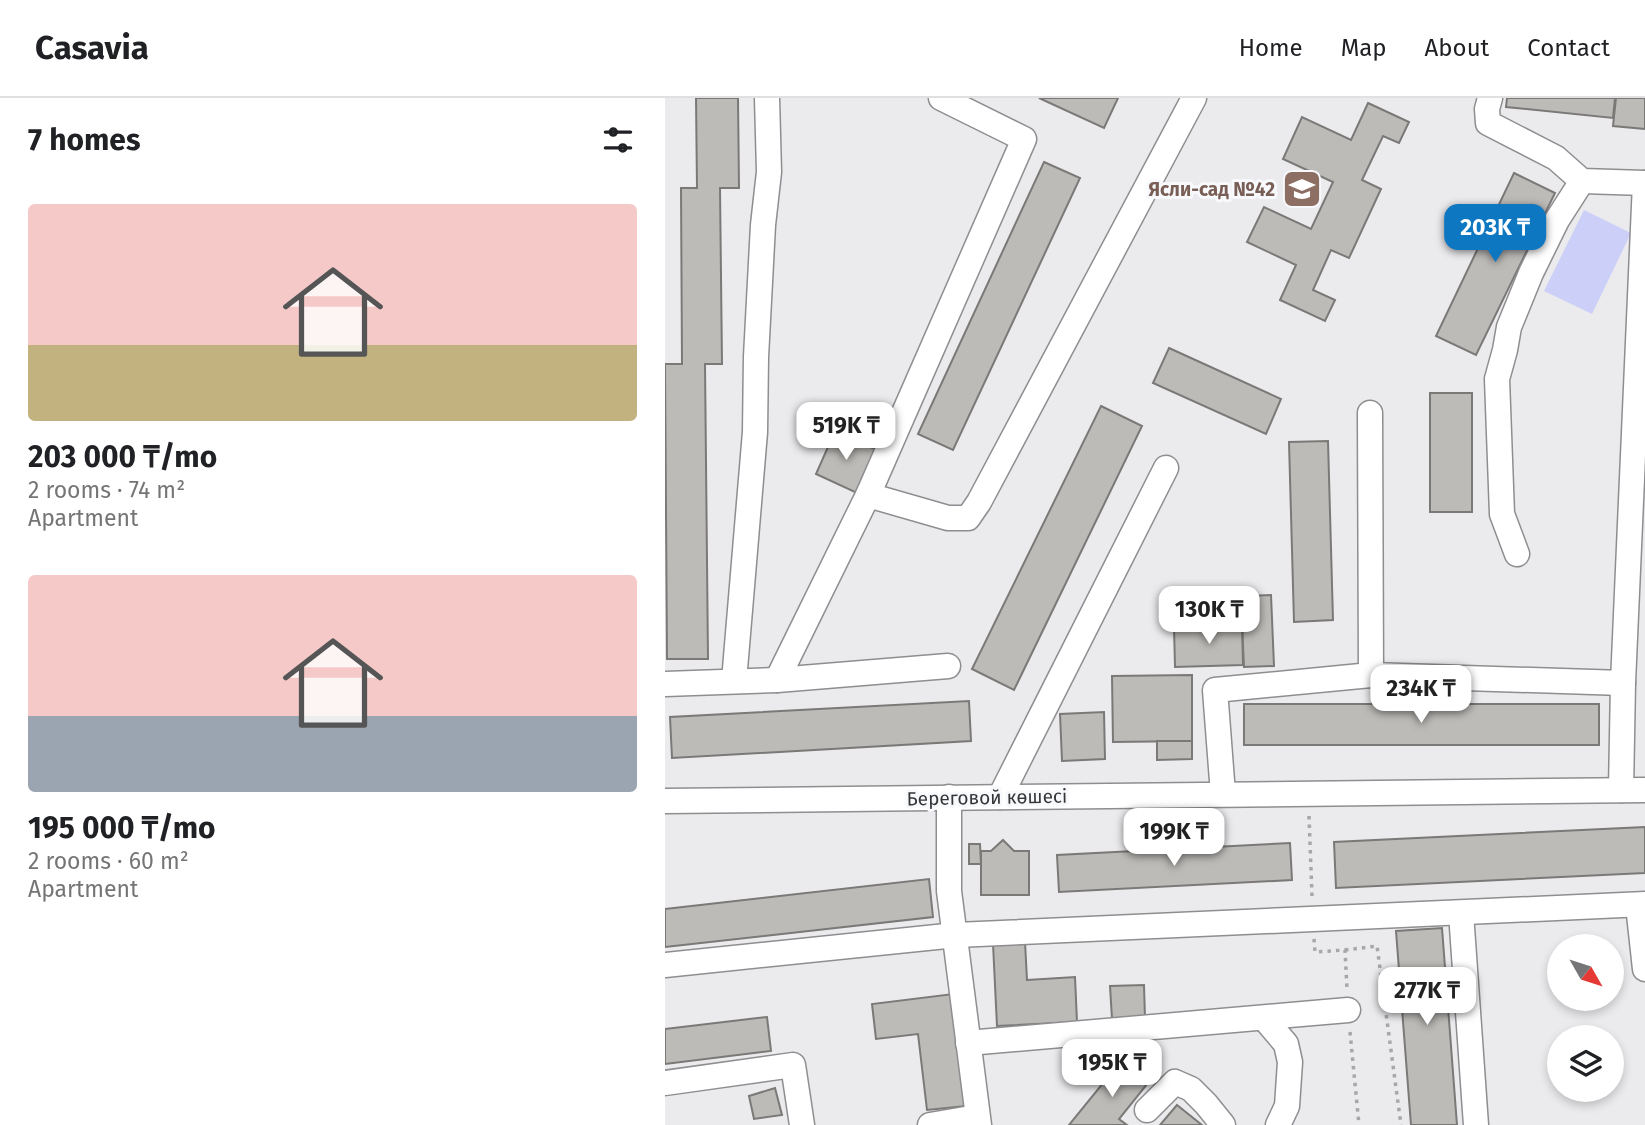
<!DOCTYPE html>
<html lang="en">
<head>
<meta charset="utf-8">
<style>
	:root { --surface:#fff; --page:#f6f6f6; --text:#202124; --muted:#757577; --line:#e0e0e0; --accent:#0d77c2 }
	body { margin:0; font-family:"Fira Sans",sans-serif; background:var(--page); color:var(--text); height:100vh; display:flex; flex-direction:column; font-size:26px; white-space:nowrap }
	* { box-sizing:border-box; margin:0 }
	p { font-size:23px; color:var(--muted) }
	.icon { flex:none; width:38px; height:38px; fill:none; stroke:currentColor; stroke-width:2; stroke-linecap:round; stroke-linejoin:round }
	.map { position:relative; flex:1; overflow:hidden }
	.panel { display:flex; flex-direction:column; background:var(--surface); width:665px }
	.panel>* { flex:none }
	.needle { width:46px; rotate:129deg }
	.tools { position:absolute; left:882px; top:836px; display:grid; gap:14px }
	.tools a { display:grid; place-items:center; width:77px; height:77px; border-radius:50%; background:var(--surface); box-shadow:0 4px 10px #0003; font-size:35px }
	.price { position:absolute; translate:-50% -60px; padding:0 16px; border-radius:14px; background:#fff; color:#222; font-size:23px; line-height:46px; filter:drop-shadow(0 2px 4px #0008) }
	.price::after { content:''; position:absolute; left:50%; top:42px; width:21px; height:16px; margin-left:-10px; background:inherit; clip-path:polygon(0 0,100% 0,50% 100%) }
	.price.selected { background:var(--accent); color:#fff }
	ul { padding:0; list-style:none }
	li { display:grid; align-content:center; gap:14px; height:371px; padding:0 28px }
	li span { display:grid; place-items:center; height:217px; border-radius:7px; color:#555 }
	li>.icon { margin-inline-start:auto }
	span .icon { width:126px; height:126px; fill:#fffc; stroke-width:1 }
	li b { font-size:30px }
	h2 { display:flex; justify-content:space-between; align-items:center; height:84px; padding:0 28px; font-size:30px }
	header { display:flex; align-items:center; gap:42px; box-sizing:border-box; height:98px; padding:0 35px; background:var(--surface); border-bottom:2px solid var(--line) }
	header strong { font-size:33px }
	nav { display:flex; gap:38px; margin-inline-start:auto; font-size:24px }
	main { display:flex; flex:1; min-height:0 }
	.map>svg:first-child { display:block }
	.park { fill:#ccd0f8 }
	.building { fill:#bdbbb8; stroke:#7b7977; stroke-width:2 }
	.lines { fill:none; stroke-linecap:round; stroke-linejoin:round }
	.minor-casing { stroke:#8e8e91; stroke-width:27 }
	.path { stroke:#a7a7a9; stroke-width:3.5; stroke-dasharray:3.5 5; stroke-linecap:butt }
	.minor { stroke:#fff; stroke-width:24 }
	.labels { text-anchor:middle; stroke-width:6; stroke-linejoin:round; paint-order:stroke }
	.education-label { font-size:19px; font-weight:bold; fill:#785e54; stroke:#f8f9fc; text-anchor:end }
	.street-label { font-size:19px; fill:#353536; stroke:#f8f9fc }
</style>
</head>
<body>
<header>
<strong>Casavia</strong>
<nav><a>Home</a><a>Map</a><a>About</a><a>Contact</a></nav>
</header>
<main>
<section class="panel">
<h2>7 homes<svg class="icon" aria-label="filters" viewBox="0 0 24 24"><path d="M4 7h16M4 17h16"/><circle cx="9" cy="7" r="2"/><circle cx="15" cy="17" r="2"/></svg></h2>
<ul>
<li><span style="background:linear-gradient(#f6c9c9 65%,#c2b280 0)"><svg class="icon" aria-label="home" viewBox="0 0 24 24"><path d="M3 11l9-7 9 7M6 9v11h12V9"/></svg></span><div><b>203 000 ₸/mo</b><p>2 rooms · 74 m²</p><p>Apartment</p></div></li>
<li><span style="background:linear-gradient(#f6c9c9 65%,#9aa5b1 0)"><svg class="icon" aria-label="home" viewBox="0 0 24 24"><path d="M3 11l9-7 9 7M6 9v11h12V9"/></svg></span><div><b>195 000 ₸/mo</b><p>2 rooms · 60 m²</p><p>Apartment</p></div></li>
</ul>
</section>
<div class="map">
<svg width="980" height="1027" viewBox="0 0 980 1027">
	<rect width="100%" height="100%" fill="#ebebee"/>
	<polygon class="park" points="919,112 966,135 927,216 879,193"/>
	<g class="building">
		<polygon points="31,0 73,0 74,90 55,90 57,266 40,266 43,561 2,561 0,266 17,266 16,90 32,90"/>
		<polygon points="374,0 453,0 439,30"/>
		<polygon points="842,0 950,0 948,20 841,9"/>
		<polygon points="951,0 980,0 980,31 948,28"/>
		<polygon points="703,5 744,24 734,45 718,38 697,82 716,91 684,160 666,152 648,192 670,202 660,223 615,202 631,167 582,144 599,109 646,131 668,84 618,61 637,19 686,42"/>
		<polygon points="379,64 415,80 288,352 253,336"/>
		<polygon points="849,75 890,95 811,257 771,238"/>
		<polygon points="504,250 616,301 601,336 488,285"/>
		<rect x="765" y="295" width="42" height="119"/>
		<polygon points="436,308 477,328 349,592 307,571"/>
		<polygon points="170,333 212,352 192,395 151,376"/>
		<polygon points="663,343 668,522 629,524 624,344"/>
		<polygon points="606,497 609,568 579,569 577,525 506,528 505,501"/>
		<polygon points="577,526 578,567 510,569 509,529"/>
		<polygon points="527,577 527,643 448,644 447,578"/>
		<polygon points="304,603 306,643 7,660 5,619"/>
		<rect x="579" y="606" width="355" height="41"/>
		<polygon points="439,614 440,661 397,663 395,616"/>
		<polygon points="492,643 527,643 527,661 492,662"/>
		<polygon points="980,729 980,775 671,790 669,744"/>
		<polygon points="338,742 349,753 364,753 364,797 316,797 316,753 326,753"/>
		<polygon points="625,745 627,782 394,794 392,757"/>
		<polygon points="304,746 315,746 316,766 304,766"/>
		<polygon points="264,781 268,819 0,849 0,811"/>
		<polygon points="777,830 792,1027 746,1027 731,833"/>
		<polygon points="360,844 362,882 410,879 412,924 332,928 328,846"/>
		<polygon points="479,887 480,920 447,921 445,888"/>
		<polygon points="288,896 301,1008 262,1012 253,936 211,941 207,906"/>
		<polygon points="102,919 106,953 0,966 0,931"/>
		<polygon points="456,963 483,985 454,1021 462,1027 404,1027"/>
		<polygon points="110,990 117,1017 89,1021 84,998"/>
		<polygon points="512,1007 537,1027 495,1027"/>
	</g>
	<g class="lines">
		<g class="minor-casing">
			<g id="minor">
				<polyline points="825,0 822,11 823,25 891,60 917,83 980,85"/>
				<polyline points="705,315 706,577"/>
				<polyline points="203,397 283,420 303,420 314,404 529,0"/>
				<polyline points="852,456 837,416 832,281 840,252 844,229 866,175 892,122 917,83"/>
				<polyline points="112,582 203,397 359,41 276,0"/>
				<polyline points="69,583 90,334 91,259 98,127 104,74 102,0"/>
				<polyline points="0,586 112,582 283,568"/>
				<polyline points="956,692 958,585 980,85"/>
				<polyline points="558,696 550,592 706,577 958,585"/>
				<polyline points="284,699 284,793 314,1027"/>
				<polyline points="335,699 501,370"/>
				<polyline points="0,703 980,692"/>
				<polyline points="973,807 980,871"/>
				<polyline points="796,815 811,1027"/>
				<polyline points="0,867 291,837 980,806"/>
				<polyline points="599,920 621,946 625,964 622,1008 613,1027"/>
				<polyline points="303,945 683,912"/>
				<polyline points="0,985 128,967 137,1027"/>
				<polyline points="482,1012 510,984 526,991 541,1006 558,1027"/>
				<polyline points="265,1027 312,1019"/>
			</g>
		</g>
		<g class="path">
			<polyline points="644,718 647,798"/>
			<polyline points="649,841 650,854 680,852 682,891"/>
			<polyline points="680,852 712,848 736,1027"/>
			<polyline points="685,934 694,1027"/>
		</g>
		<use href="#minor" class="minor"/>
	</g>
	<defs>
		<g id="school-square" transform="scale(2.0125)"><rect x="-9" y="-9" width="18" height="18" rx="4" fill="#8d6e63" stroke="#f8f9fc"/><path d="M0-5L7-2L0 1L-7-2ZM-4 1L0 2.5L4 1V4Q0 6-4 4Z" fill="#fff"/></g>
	</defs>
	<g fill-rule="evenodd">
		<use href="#school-square" x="637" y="91"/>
	</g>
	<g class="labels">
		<g class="education-label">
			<text x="610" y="98">Ясли-сад №42</text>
		</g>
		<g class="street-label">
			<text transform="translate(322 699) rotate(-1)" y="7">Береговой көшесі</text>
		</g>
	</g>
</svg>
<div class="tools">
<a><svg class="needle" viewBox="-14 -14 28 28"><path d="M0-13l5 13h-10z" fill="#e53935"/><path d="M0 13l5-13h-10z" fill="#757577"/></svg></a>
<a><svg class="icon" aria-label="layers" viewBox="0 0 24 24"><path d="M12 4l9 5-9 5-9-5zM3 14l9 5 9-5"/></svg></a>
</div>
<b class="price selected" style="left:830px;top:166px">203K ₸</b>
<b class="price" style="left:181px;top:364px">519K ₸</b>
<b class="price" style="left:544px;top:548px">130K ₸</b>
<b class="price" style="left:756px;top:627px">234K ₸</b>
<b class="price" style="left:509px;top:770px">199K ₸</b>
<b class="price" style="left:762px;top:929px">277K ₸</b>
<b class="price" style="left:447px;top:1001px">195K ₸</b>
</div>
</main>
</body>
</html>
